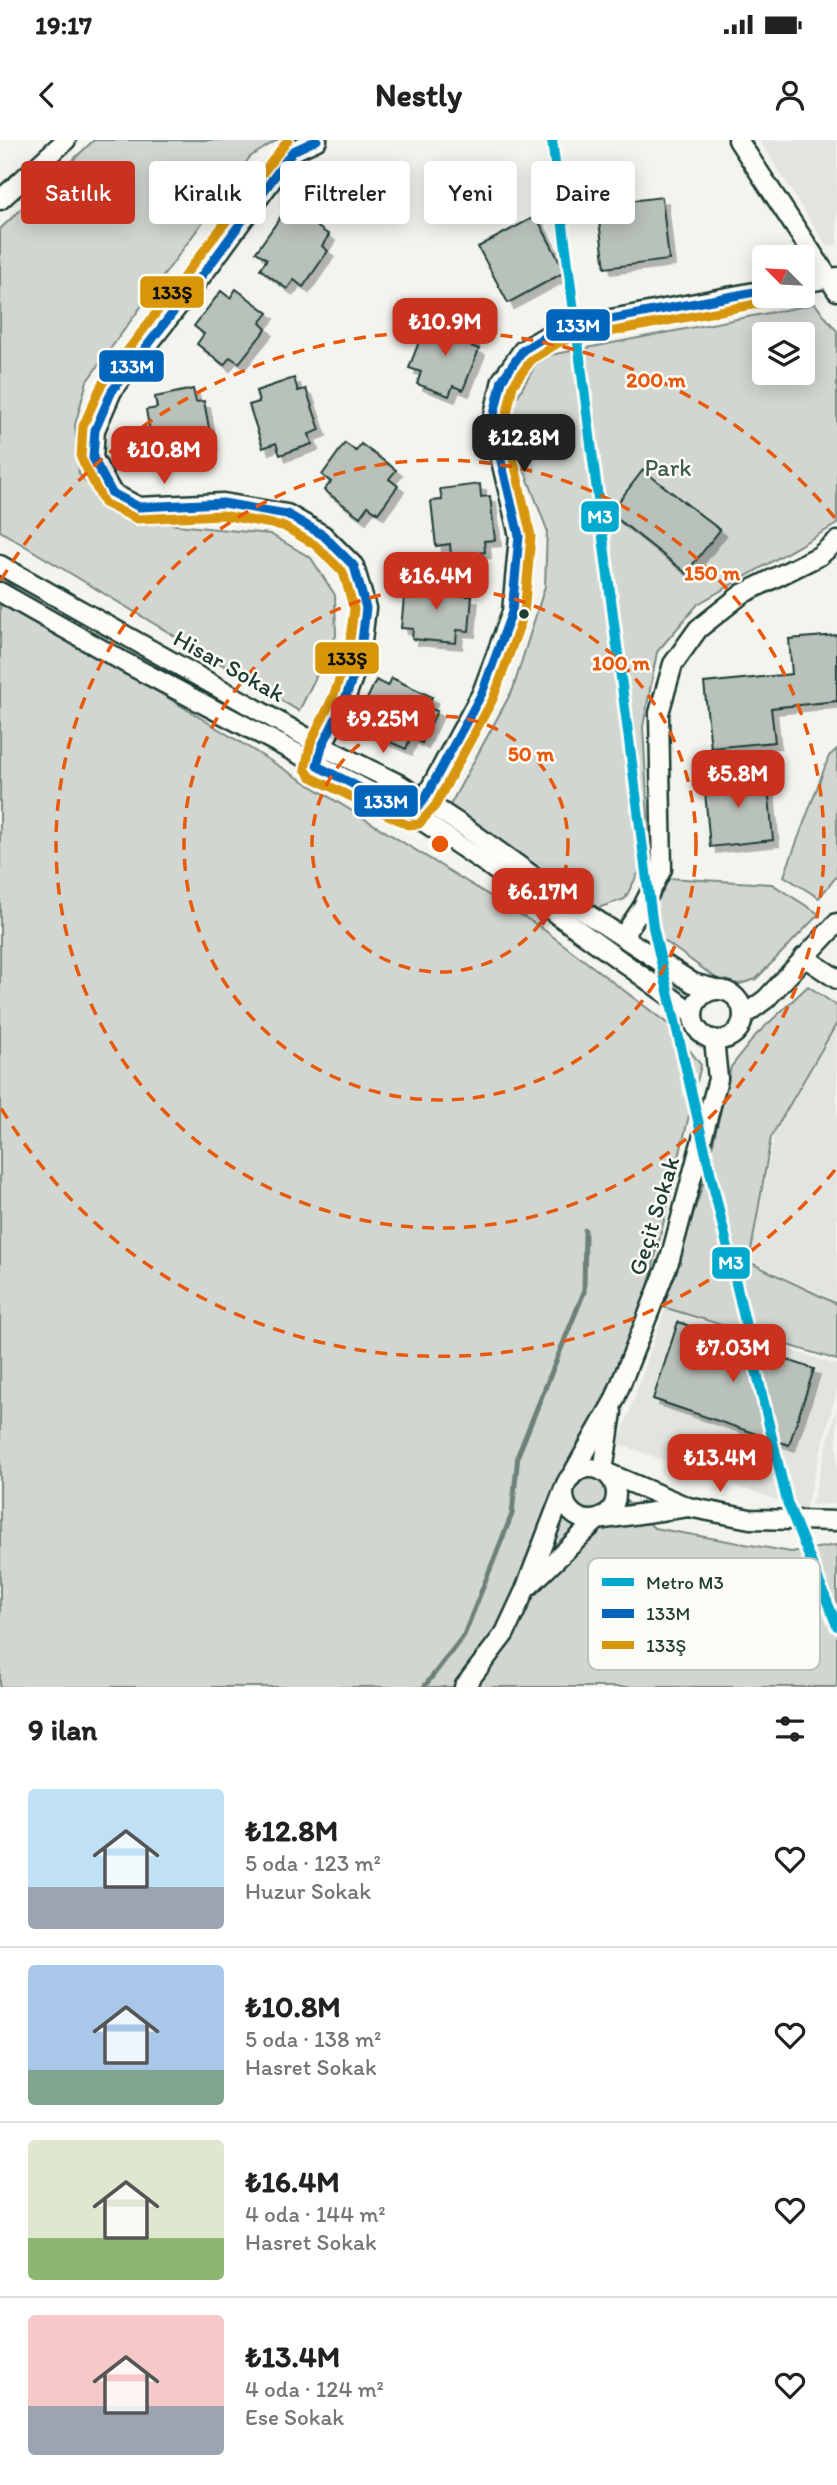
<!DOCTYPE html>
<html lang="tr">
<head>
<meta charset="utf-8">
<style>
	:root { --surface:#fff; --page:#f2f2f2; --text:#222; --muted:#767676; --line:#e0e0e0; --accent:#c8321e }
	body { margin:0; font-family:Itim,sans-serif; background:var(--page); color:var(--text); height:100vh; display:flex; flex-direction:column; font-size:26px; white-space:nowrap }
	* { box-sizing:border-box; margin:0 }
	p { font-size:23px; color:var(--muted) }
	.icon { flex:none; width:38px; height:38px; fill:none; stroke:currentColor; stroke-width:2; stroke-linecap:round; stroke-linejoin:round }
	.map { position:relative; height:1547px; overflow:hidden }
	.details { display:flex; flex-direction:column; background:var(--surface); flex:1 }
	.details>* { flex:none }
	.banner { position:absolute; left:21px; top:21px; width:796px; height:63px; display:flex; gap:14px }
	.needle { width:46px; rotate:294deg }
	.buttons { position:absolute; left:752px; top:105px; display:grid; gap:14px }
	.buttons a { display:grid; place-items:center; width:63px; height:63px; border-radius:7px; background:var(--surface); box-shadow:0 4px 18px #0003; font-size:35px }
	.price { position:absolute; translate:-50% -60px; padding:0 16px; border-radius:14px; background:var(--accent); color:#fff; font-size:23px; line-height:46px; filter:drop-shadow(0 2px 4px #0008) }
	.price::after { content:''; position:absolute; left:50%; top:42px; width:21px; height:16px; margin-left:-10px; background:inherit; clip-path:polygon(0 0,100% 0,50% 100%) }
	.price.selected { background:#222; color:#fff }
	ul { padding:0; list-style:none }
	li { display:flex; align-items:center; gap:21px; height:175px; padding:0 28px }
	li+li { border-top:2px solid var(--line) }
	li span { display:grid; place-items:center; flex:none; width:196px; height:140px; border-radius:7px; color:#555 }
	li>.icon { margin-inline-start:auto }
	span .icon { width:84px; height:84px; fill:#fffc; stroke-width:1 }
	li b { font-size:30px }
	h2 { display:flex; justify-content:space-between; align-items:center; height:84px; padding:0 28px; font-size:30px }
	.tag { padding:0 24px; border-radius:7px; background:var(--surface); box-shadow:0 4px 18px #0003; font-size:24px; line-height:63px }
	.tag.selected { background:var(--accent); color:#fff }
	.status { display:flex; justify-content:space-between; align-items:center; height:49px; padding:0 35px; background:var(--surface); direction:ltr }
	.status svg { height:19px; fill:currentColor }
	header { display:flex; justify-content:space-between; align-items:center; height:91px; padding:0 28px; background:var(--surface); font-size:32px; font-weight:700 }
	.map>svg:first-child { display:block }
	.built { fill:#e2e5df }
	.green { fill:#d1d6d1; stroke:#788a82; stroke-width:2; fill-rule:evenodd }
	.lines { fill:none; stroke-linecap:round; stroke-linejoin:round }
	.stream { stroke:#6e8179; stroke-width:5 }
	.building { fill:#b9c1bb; stroke:#1f3d34; stroke-width:2; filter:url(#shadow) }
	.street-casing { stroke:#1f3d34; stroke-width:23 }
	.street { stroke:#fdfcf7; stroke-width:18 }
	.bus-1-casing { stroke:#fdfcf7; stroke-width:14 }
	.bus-2-casing { stroke:#fdfcf7; stroke-width:14 }
	.bus-1 { stroke:#0065bd; stroke-width:9 }
	.bus-2 { stroke:#d79608; stroke-width:9 }
	.metro-1-casing { stroke:#fdfcf7; stroke-width:16 }
	.metro-1 { stroke:#00a9ce; stroke-width:10 }
	.ring { fill:none; stroke:#e8590c; stroke-width:3.5; stroke-dasharray:12 9 }
	.bus-dot { fill:#1f3d34; stroke:#fdfcf7; stroke-width:2.5 }
	.labels { text-anchor:middle; stroke-width:5; stroke-linejoin:round; paint-order:stroke }
	.park-label { font-size:24px; fill:#435c53; stroke:#fdfcf7 }
	.street-label { font-size:24px; fill:#1f3d34; stroke:#fdfcf7 }
	.key { fill:#fdfcf7; stroke:#bac3bc; stroke-width:2 }
	.key-label { font-size:19px; fill:#1f3d34 }
	.centre { fill:#e8590c; stroke:#fdfcf7; stroke-width:3.5 }
	.ring-label { font-size:21px; text-anchor:middle; font-weight:bold; fill:#e8590c; stroke:#fdfcf7; stroke-width:5; stroke-linejoin:round; paint-order:stroke }
	.line-badge { stroke:#fdfcf7; stroke-width:2.5 }
	.badge-label { font-size:19px; text-anchor:middle; font-weight:bold; fill:#fff }
	.pale-badge-label { font-size:19px; text-anchor:middle; font-weight:bold; fill:#111 }
</style>
</head>
<body>
<div class="status"><b>19:17</b><svg viewBox="0 0 49 12"><path d="M0 12V9h3v3zM5 12V6h3v6zM10 12V3h3v9zM15 12V0h3v12zM26 1h20v11H26zM47 4h2v5h-2z"/></svg></div>
<header><svg class="icon" aria-label="back" viewBox="0 0 24 24"><path d="M15 5l-7 7 7 7"/></svg>Nestly<svg class="icon" aria-label="person" viewBox="0 0 24 24"><circle cx="12" cy="8" r="4"/><path d="M4 21q1-7 8-7t8 7"/></svg></header>
<div class="map">
<svg width="837" height="1547" viewBox="0 0 837 1547">
	<defs>
		<filter id="shadow"><feDropShadow dx="6" dy="6" stdDeviation="0" flood-color="#0004"/></filter>
	</defs>
	<rect width="100%" height="100%" fill="#f4f4ef"/>
	<filter id="ink" filterUnits="userSpaceOnUse"><feTurbulence type="fractalNoise" baseFrequency=".0143" numOctaves="2"/><feDisplacementMap in="SourceGraphic" scale="14" xChannelSelector="R" yChannelSelector="G"/><feConvolveMatrix kernelMatrix="1 2 1 2 8 2 1 2 1" color-interpolation-filters="sRGB"/></filter>
	<g filter="url(#ink)">
		<g class="built">
			<polygon points="759,0 837,0 837,105 827,107"/>
			<polygon points="837,886 837,1162 750,1120 774,995"/>
			<polygon points="665,1169 837,1225 837,1251 805,1370 618,1304"/>
			<polygon points="837,1267 837,1364 811,1365"/>
		</g>
		<g class="green">
			<polygon points="94,0 277,0 250,17 87,241 75,285 79,334 110,369 176,385 270,394 311,418 335,455 336,496 299,571 0,391 0,89"/>
			<path d="M815 164 837 191V384L698 464 657 512 643 587 650 710 625 759 598 768 449 667 513 549 545 446 547 390 517 310 512 266 540 217ZM765 194H803V233H765Z"/>
			<polygon points="0,434 56,489 539,786 672,887 701,925 645,1160 592,1310 600,1335 654,1388 791,1412 837,1405 837,1547 0,1547"/>
			<polygon points="837,609 837,736 819,758 784,736 829,616"/>
			<path d="M667 738 772 744 819 774 756 839 740 844 720 841 652 792C645 770 657 757 667 738Z"/>
			<polygon points="808,846 837,866 837,883 771,997 749,1122 837,1164 837,1220 663,1167 704,1041 731,927 756,895"/>
		</g>
		<g class="lines">
			<polyline class="stream" points="424,1547 464,1495 512,1374 518,1315 584,1152 585,1090"/>
		</g>
		<g class="building">
			<polygon points="662,57 669,120 605,128 597,65"/>
			<polygon points="297,72 329,95 322,106 328,111 303,147 294,140 287,149 260,129 267,119 256,112 282,75 290,82"/>
			<polygon points="536,76 565,132 508,163 478,107"/>
			<polygon points="236,149 268,173 260,183 266,189 239,223 230,217 224,225 197,204 204,194 194,186 221,151 230,158"/>
			<polygon points="439,179 476,194 471,206 479,209 463,250 453,246 449,256 417,244 421,232 409,228 425,186 435,190"/>
			<polygon points="294,238 298,251 306,249 320,290 309,294 312,304 280,315 276,303 263,308 249,265 259,262 256,251"/>
			<polygon points="193,249 196,262 204,261 212,304 201,306 203,317 170,323 167,311 154,314 146,270 157,268 155,257"/>
			<polygon points="345,303 356,311 361,304 396,330 389,339 398,346 378,373 368,366 360,377 324,350 331,342 322,335"/>
			<polygon points="643,330 720,390 686,433 610,373"/>
			<polygon points="480,344 481,357 490,356 495,400 484,401 485,412 451,416 450,404 436,406 431,361 442,360 440,349"/>
			<polygon points="419,441 462,444 461,456 472,456 469,491 457,490 456,503 412,499 413,489 401,488 405,448 418,449"/>
			<polygon points="837,495 837,561 771,568 775,602 711,608 704,543 792,534 789,499"/>
			<polygon points="392,538 432,557 427,567 437,571 422,603 411,597 406,609 365,591 370,581 359,576 376,540 388,546"/>
			<polygon points="767,634 773,700 710,707 704,641"/>
			<polygon points="678,1182 814,1229 789,1305 653,1259"/>
		</g>
		<g class="lines">
			<g class="street-casing">
				<g id="street">
					<polyline points="738,0 837,151"/>
					<polyline points="0,60 66,0"/>
					<polyline points="803,143 837,137"/>
					<polyline points="0,425 322,606 399,644 466,688 572,764 693,843 715,849"/>
					<polyline points="0,452 124,522 412,674 487,724 693,873"/>
					<polyline points="317,626 322,606 344,562 360,518 366,468 354,426 323,395 287,374 223,363 139,367 112,353 93,318 95,290 112,251 210,125 293,11 317,0"/>
					<polyline points="418,668 424,660 482,553 512,472 519,396 492,283 502,240 523,210 558,189 765,150"/>
					<polyline points="623,796 642,768 662,729 659,573 673,524 698,489 742,454 819,416 837,401"/>
					<polyline points="804,817 837,839"/>
					<circle cx="718" cy="875" r="25"/>
					<polyline points="743,876 766,859 837,783"/>
					<circle cx="590" cy="1354" r="26"/>
					<polyline points="603,1331 688,1367 750,1379 837,1381"/>
					<polyline points="603,1331 612,1272"/>
					<polyline points="571,1337 614,1261 670,1119 718,939 714,899"/>
					<polyline points="530,1445 597,1380 688,1367"/>
					<polyline points="464,1547 505,1493 525,1450 564,1349"/>
				</g>
			</g>
			<use href="#street" class="street"/>
			<g class="bus-1-casing">
				<polyline id="bus-1" points="317,0 293,11 210,125 112,251 95,290 93,318 112,353 139,367 223,363 287,374 323,395 354,426 366,468 360,518 344,562 322,606 317,626 412,674 424,660 482,553 512,472 519,396 492,283 502,240 523,210 558,189 765,150"/>
			</g>
			<g class="bus-2-casing">
				<polyline id="bus-2" points="288,0 102,244 83,286 81,318 104,363 137,379 222,375 283,386 315,405 343,432 354,469 348,515 333,557 311,602 305,629 311,637 408,685 419,684 435,666 493,559 524,474 531,396 505,283 513,245 532,219 562,201 767,162"/>
			</g>
			<use href="#bus-1" class="bus-1"/>
			<use href="#bus-2" class="bus-2"/>
			<g class="metro-1-casing">
				<polyline id="metro-1" points="552,0 653,787 787,1362 837,1486"/>
			</g>
			<use href="#metro-1" class="metro-1"/>
		</g>
	</g>
	<g class="ring">
		<circle cx="440" cy="704" r="128"/>
		<circle cx="440" cy="704" r="256"/>
		<circle cx="440" cy="704" r="384"/>
		<path d="M835 1030A512 512 0 0 1 1 968M1 440A512 512 0 0 1 835 378"/>
	</g>
	<circle class="bus-dot" cx="524" cy="474" r="6"/>
	<g class="labels">
		<g class="park-label">
			<text x="668" y="336">Park</text>
		</g>
		<g class="street-label">
			<text transform="translate(229 526) rotate(29)" y="8">Hisar Sokak</text>
			<text transform="translate(654 1076) rotate(-73)" y="8">Geçit Sokak</text>
		</g>
	</g>
	<rect x="588" y="1418" width="232" height="112" rx="10" class="key"/>
	<rect x="602" y="1438" width="32" height="8" fill="#00a9ce"/>
	<rect x="602" y="1469" width="32" height="9" fill="#0065bd"/>
	<rect x="602" y="1501" width="32" height="8" fill="#d79608"/>
	<g class="key-label">
		<text x="646" y="1449">Metro M3</text>
		<text x="646" y="1480">133M</text>
		<text x="646" y="1512">133Ş</text>
	</g>
	<circle cx="440" cy="704" r="10" class="centre"/>
	<g class="ring-label">
		<text x="656" y="247">200 m</text>
		<text x="712" y="440">150 m</text>
		<text x="621" y="530">100 m</text>
		<text x="531" y="621">50 m</text>
	</g>
	<g class="line-badge">
		<rect x="139" y="135" width="66" height="34" rx="7" fill="#d79608"/>
		<rect x="545" y="168" width="66" height="34" rx="7" fill="#0065bd"/>
		<rect x="98" y="209" width="67" height="34" rx="7" fill="#0065bd"/>
		<rect x="580" y="360" width="40" height="33" rx="7" fill="#00a9ce"/>
		<rect x="314" y="501" width="66" height="34" rx="7" fill="#d79608"/>
		<rect x="353" y="644" width="66" height="34" rx="7" fill="#0065bd"/>
		<rect x="711" y="1106" width="40" height="34" rx="7" fill="#00a9ce"/>
	</g>
	<g class="badge-label">
		<text x="578" y="192">133M</text>
		<text x="132" y="233">133M</text>
		<text x="600" y="383">M3</text>
		<text x="386" y="668">133M</text>
		<text x="731" y="1129">M3</text>
	</g>
	<g class="pale-badge-label">
		<text x="172" y="159">133Ş</text>
		<text x="347" y="525">133Ş</text>
	</g>
</svg>
<div class="buttons">
<a><svg class="needle" viewBox="-14 -14 28 28"><path d="M0-13l5 13h-10z" fill="#e53935"/><path d="M0 13l5-13h-10z" fill="#767676"/></svg></a>
<a><svg class="icon" aria-label="layers" viewBox="0 0 24 24"><path d="M12 4l9 5-9 5-9-5zM3 14l9 5 9-5"/></svg></a>
</div>
<b class="price" style="left:445px;top:218px">₺10.9M</b>
<b class="price selected" style="left:524px;top:334px">₺12.8M</b>
<b class="price" style="left:164px;top:346px">₺10.8M</b>
<b class="price" style="left:436px;top:472px">₺16.4M</b>
<b class="price" style="left:383px;top:615px">₺9.25M</b>
<b class="price" style="left:738px;top:670px">₺5.8M</b>
<b class="price" style="left:543px;top:788px">₺6.17M</b>
<b class="price" style="left:733px;top:1244px">₺7.03M</b>
<b class="price" style="left:720px;top:1354px">₺13.4M</b>
<div class="banner">
<a class="tag selected">Satılık</a>
<a class="tag">Kiralık</a>
<a class="tag">Filtreler</a>
<a class="tag">Yeni</a>
<a class="tag">Daire</a>
</div>
</div>
<section class="details">
<h2>9 ilan<svg class="icon" aria-label="filters" viewBox="0 0 24 24"><path d="M4 7h16M4 17h16"/><circle cx="9" cy="7" r="2"/><circle cx="15" cy="17" r="2"/></svg></h2>
<ul>
<li><span style="background:linear-gradient(#bfe0f5 70%,#9aa5b1 0)"><svg class="icon" aria-label="home" viewBox="0 0 24 24"><path d="M3 11l9-7 9 7M6 9v11h12V9"/></svg></span><div><b>₺12.8M</b><p>5 oda · 123 m²</p><p>Huzur Sokak</p></div><svg class="icon" aria-label="heart" viewBox="0 0 24 24"><path d="M12 20l-8-8c-3-5 5-10 8-4 3-6 11-1 8 4z"/></svg></li>
<li><span style="background:linear-gradient(#a9c7e8 75%,#7fa58c 0)"><svg class="icon" aria-label="home" viewBox="0 0 24 24"><path d="M3 11l9-7 9 7M6 9v11h12V9"/></svg></span><div><b>₺10.8M</b><p>5 oda · 138 m²</p><p>Hasret Sokak</p></div><svg class="icon" aria-label="heart" viewBox="0 0 24 24"><path d="M12 20l-8-8c-3-5 5-10 8-4 3-6 11-1 8 4z"/></svg></li>
<li><span style="background:linear-gradient(#dfe7d0 70%,#8fb573 0)"><svg class="icon" aria-label="home" viewBox="0 0 24 24"><path d="M3 11l9-7 9 7M6 9v11h12V9"/></svg></span><div><b>₺16.4M</b><p>4 oda · 144 m²</p><p>Hasret Sokak</p></div><svg class="icon" aria-label="heart" viewBox="0 0 24 24"><path d="M12 20l-8-8c-3-5 5-10 8-4 3-6 11-1 8 4z"/></svg></li>
<li><span style="background:linear-gradient(#f6c9c9 65%,#9aa5b1 0)"><svg class="icon" aria-label="home" viewBox="0 0 24 24"><path d="M3 11l9-7 9 7M6 9v11h12V9"/></svg></span><div><b>₺13.4M</b><p>4 oda · 124 m²</p><p>Ese Sokak</p></div><svg class="icon" aria-label="heart" viewBox="0 0 24 24"><path d="M12 20l-8-8c-3-5 5-10 8-4 3-6 11-1 8 4z"/></svg></li>
</ul>
</section>
</body>
</html>
